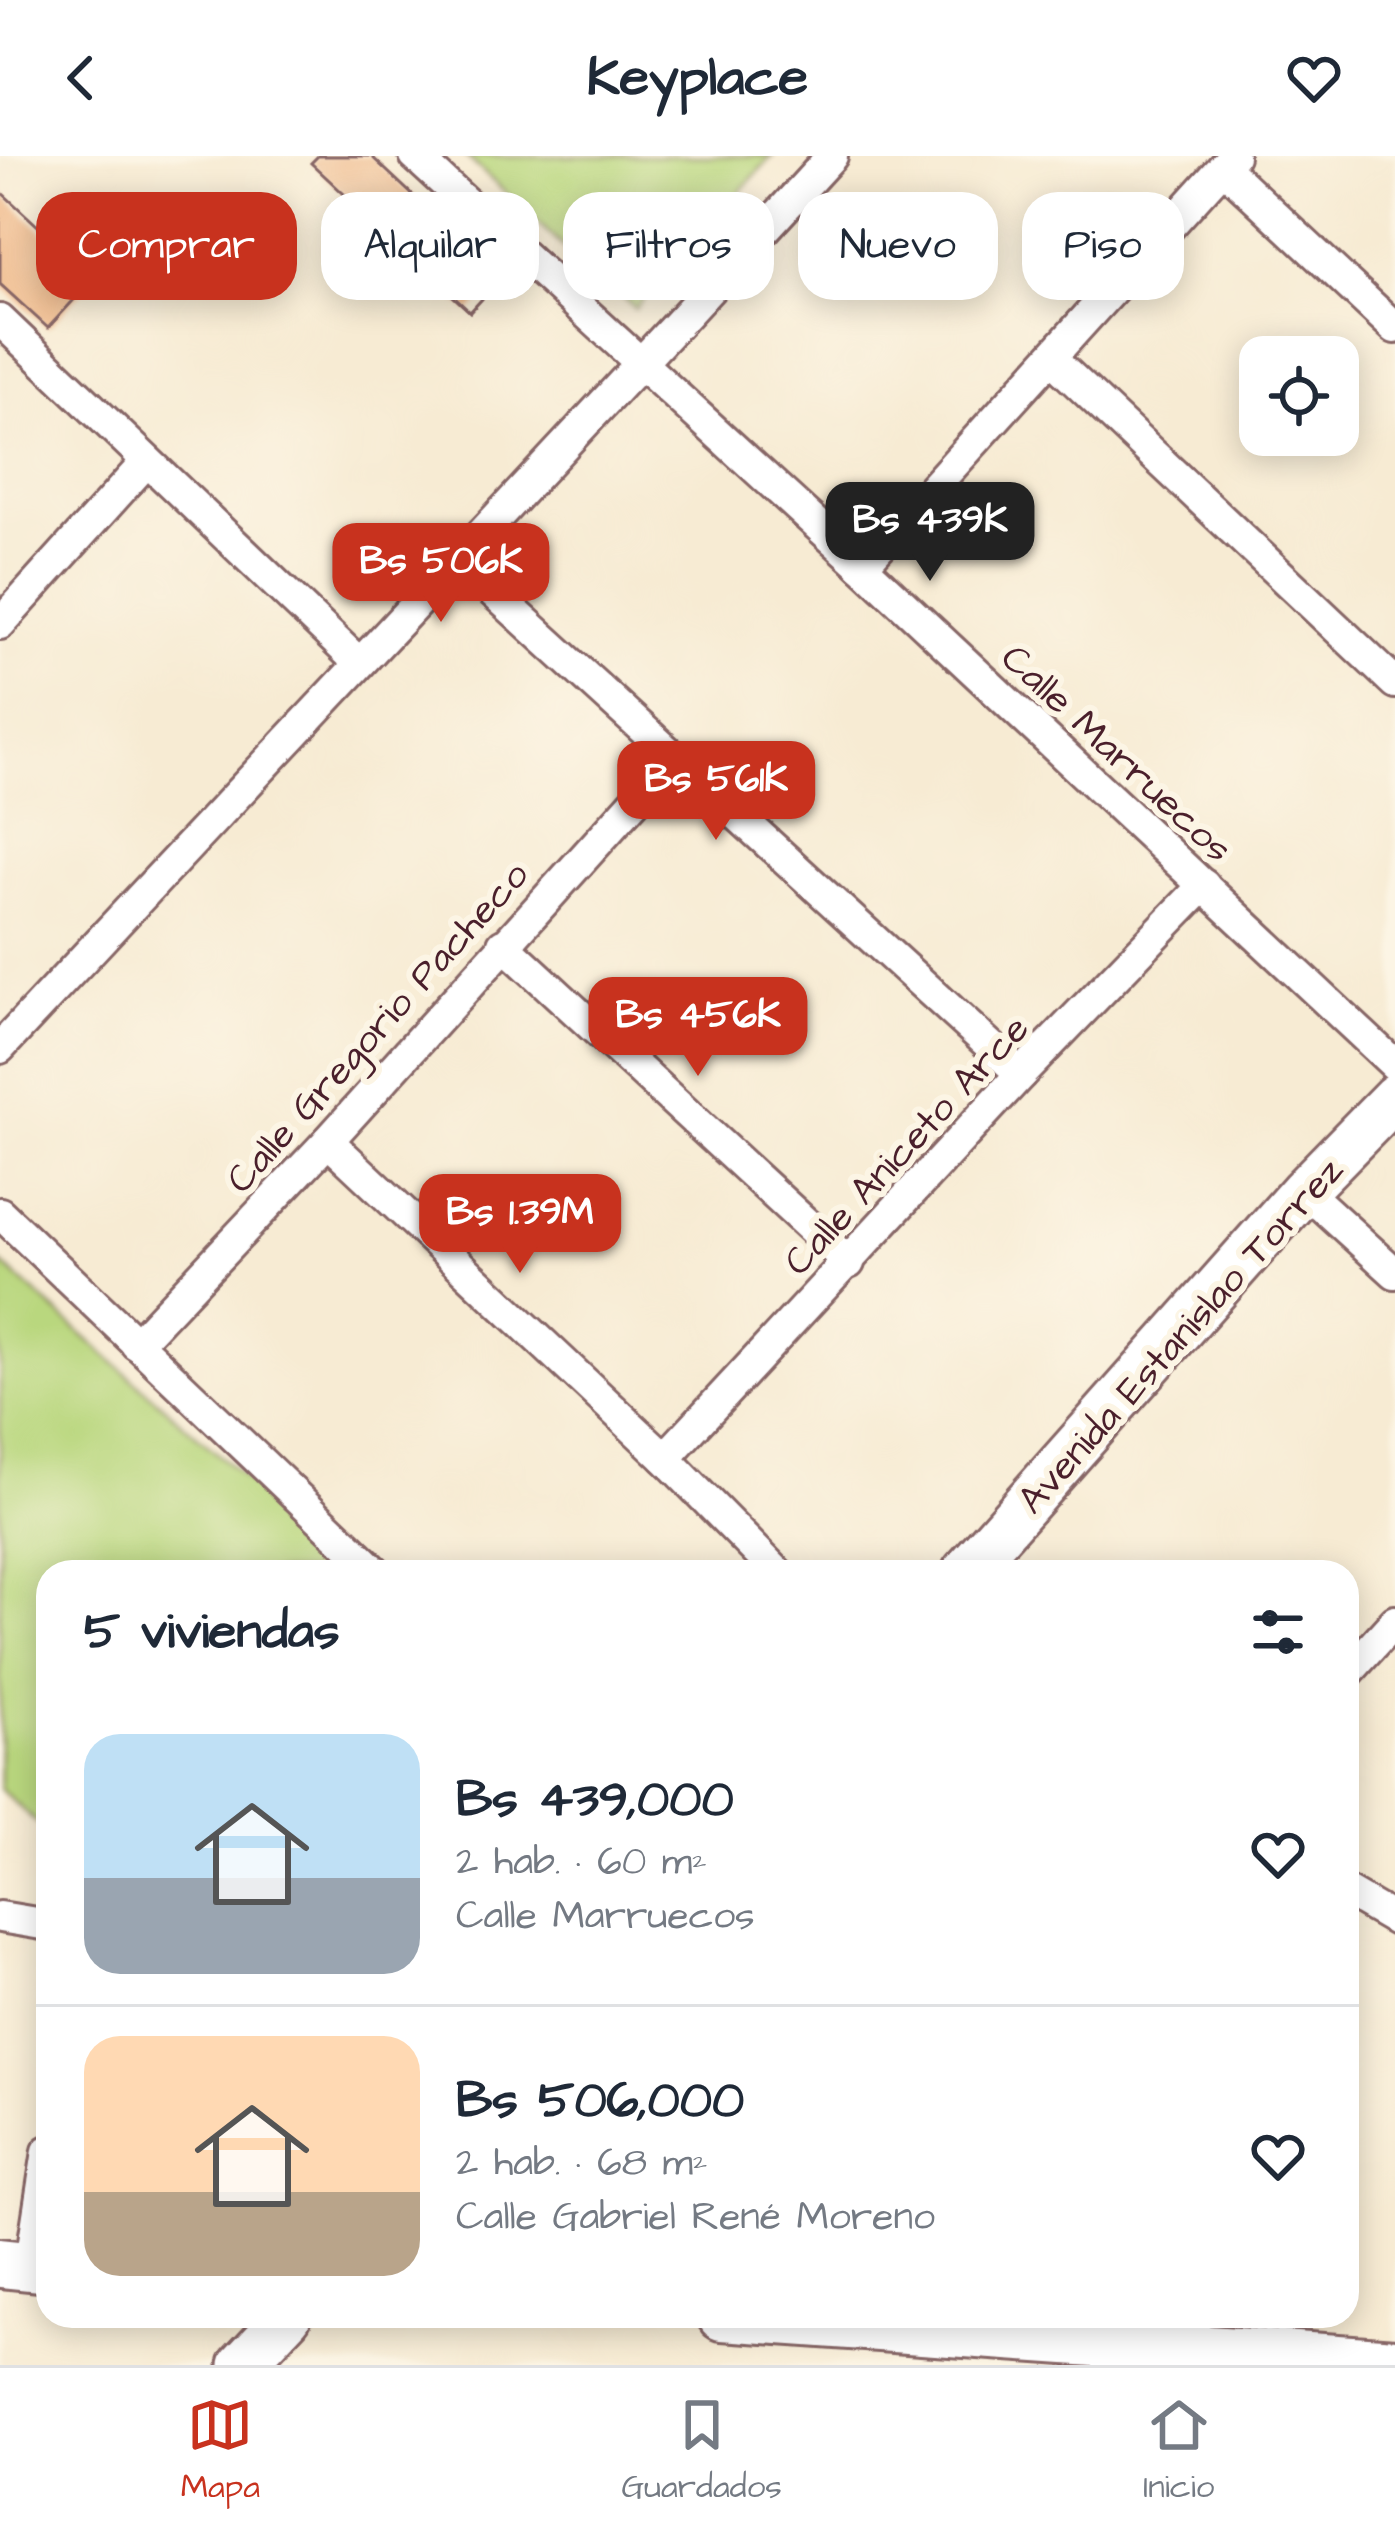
<!DOCTYPE html>
<html lang="es">
<head>
<meta charset="utf-8">
<style>
	:root { --surface:#fff; --page:#f2f2f3; --text:#1f2937; --muted:#747a83; --line:#e0e1e3; --accent:#c8321e }
	body { margin:0; font-family:"Architects Daughter",sans-serif; background:var(--page); color:var(--text); height:100vh; display:flex; flex-direction:column; font-size:45px; white-space:nowrap }
	* { box-sizing:border-box; margin:0 }
	p { font-size:39px; color:var(--muted) }
	.icon { flex:none; width:66px; height:66px; fill:none; stroke:currentColor; stroke-width:2; stroke-linecap:round; stroke-linejoin:round }
	.map { position:relative; flex:1; overflow:hidden }
	.panel { position:absolute; left:36px; top:1404px; width:1323px; height:768px; display:flex; flex-direction:column; background:var(--surface); border-radius:36px; box-shadow:0 6px 30px #0003 }
	.panel>* { flex:none }
	.hud { position:absolute; left:36px; top:36px; width:1323px; height:108px; display:flex; gap:24px }
	.buttons { position:absolute; left:1239px; top:180px; display:grid; gap:24px }
	.buttons a { display:grid; place-items:center; width:120px; height:120px; border-radius:24px; background:var(--surface); box-shadow:0 6px 30px #0003; font-size:60px }
	.price { position:absolute; translate:-50% -102px; padding:0 27px; border-radius:24px; background:var(--accent); color:#fff; font-size:39px; line-height:78px; filter:drop-shadow(0 3px 6px #0008) }
	.price::after { content:''; position:absolute; left:50%; top:72px; width:36px; height:27px; margin-left:-18px; background:inherit; clip-path:polygon(0 0,100% 0,50% 100%) }
	.price.active { background:#222; color:#fff }
	ul { padding:0; list-style:none }
	li { display:flex; align-items:center; gap:36px; height:300px; padding:0 48px }
	li+li { border-top:3px solid var(--line) }
	li span { display:grid; place-items:center; flex:none; width:336px; height:240px; border-radius:36px; color:#555 }
	li>.icon { margin-inline-start:auto }
	span .icon { width:144px; height:144px; fill:#fffc; stroke-width:1 }
	li b { font-size:51px }
	h2 { display:flex; justify-content:space-between; align-items:center; height:144px; padding:0 48px; font-size:51px }
	.chip { padding:0 42px; border-radius:36px; background:var(--surface); box-shadow:0 6px 30px #0003; font-size:42px; line-height:108px }
	.chip.active { background:var(--accent); color:#fff }
	header { display:flex; justify-content:space-between; align-items:center; height:156px; padding:0 48px; background:var(--surface); font-size:54px; font-weight:800 }
	.dock { display:flex; justify-content:space-around; align-items:center; height:168px; border-top:3px solid var(--line); background:var(--surface); font-size:33px; color:var(--muted) }
	.dock a { display:grid; justify-items:center; gap:6px }
	.dock .active { color:var(--accent) }
	.map>svg:first-child { display:block }
	.green { fill:#b9d77e; stroke:#827b54; stroke-width:3 }
	.building { fill:#eeb482 }
	.lines { fill:none; stroke-linecap:round; stroke-linejoin:round }
	.street-casing { stroke:#876666; stroke-width:36 }
	.secondary-casing { stroke:#876666; stroke-width:51 }
	.primary-casing { stroke:#876666; stroke-width:54 }
	.street { stroke:#fff; stroke-width:30 }
	.secondary { stroke:#fff; stroke-width:45 }
	.primary { stroke:#fff; stroke-width:48 }
	.labels { text-anchor:middle; stroke-width:12; stroke-linejoin:round; paint-order:stroke }
	.street-label { font-size:39px; fill:#4a1f2b; stroke:#fcf5e5 }
</style>
</head>
<body>
<header><svg class="icon" aria-label="back" viewBox="0 0 24 24"><path d="M15 5l-7 7 7 7"/></svg>Keyplace<svg class="icon" aria-label="heart" viewBox="0 0 24 24"><path d="M12 20l-8-8c-3-5 5-10 8-4 3-6 11-1 8 4z"/></svg></header>
<div class="map">
<svg width="1395" height="2209" viewBox="0 0 1395 2209">
	<rect width="100%" height="100%" fill="#fcf5e5"/>
	<filter id="ink" filterUnits="userSpaceOnUse"><feTurbulence type="fractalNoise" baseFrequency=".00833" numOctaves="2"/><feDisplacementMap in="SourceGraphic" scale="24" xChannelSelector="R" yChannelSelector="G"/><feConvolveMatrix kernelMatrix="1 2 1 2 8 2 1 2 1" color-interpolation-filters="sRGB"/></filter>
	<filter id="wash" filterUnits="userSpaceOnUse"><feTurbulence type="fractalNoise" baseFrequency=".004" numOctaves="4" result="noise"/><feDisplacementMap in="SourceGraphic" scale="48" xChannelSelector="R" yChannelSelector="G"/><feGaussianBlur stdDeviation="2.7" result="paint"/><feColorMatrix in="noise" values="0 0 0 0 0 0 0 0 0 0 0 0 0 0 0 0 0 1.4 0 .05"/><feComposite in="paint" operator="in"/></filter>
	<g filter="url(#wash)">
		<rect width="100%" height="100%" fill="#f7ebd3"/>
		<g class="green">
			<polygon points="466,0 772,0 635,153 619,138 616,140"/>
			<polygon points="0,1106 341,1407 333,1416 48,1416 48,1677 0,1633"/>
		</g>
		<g id="blocks">
			<g class="building">
				<polygon points="318,0 371,0 501,122 470,156 311,7"/>
				<polygon points="0,35 94,122 48,172 0,128"/>
			</g>
		</g>
	</g>
	<g filter="url(#ink)">
		<use href="#blocks" fill-opacity="0" stroke="#876666" stroke-width="3"/>
		<g class="lines">
			<g class="street-casing">
				<g id="street">
					<polyline points="415,0 862,410 1395,909"/>
					<polyline points="1223,11 1395,172"/>
					<polyline points="0,164 358,506"/>
					<polyline points="1051,202 1395,527"/>
					<polyline points="459,405 1021,918"/>
					<polyline points="862,410 1233,0"/>
					<polyline points="0,468 147,305"/>
					<polyline points="503,788 849,1107"/>
					<path d="M0 892C277 594 558 300 832 0"/>
					<polyline points="328,985 665,1302 777,1416"/>
					<polyline points="1304,1034 1395,1117"/>
					<polyline points="0,1057 376,1416"/>
					<polyline points="136,1188 328,985 672,604"/>
					<polyline points="665,1302 1021,918 1204,729"/>
					<polyline points="1347,1518 1395,1465"/>
					<polyline points="1347,1736 1395,1764"/>
					<polyline points="0,1761 48,1769"/>
					<polyline points="30,2111 48,1995"/>
				</g>
			</g>
			<g class="secondary-casing">
				<g id="secondary">
					<polyline points="965,1416 1304,1034 1395,941"/>
					<polyline points="242,2209 288,2160"/>
				</g>
			</g>
			<g class="primary-casing">
				<g id="primary">
					<polyline points="0,2107 48,2112"/>
					<polyline points="722,2160 1395,2207"/>
				</g>
			</g>
			<use href="#street" class="street"/>
			<use href="#secondary" class="secondary"/>
			<use href="#primary" class="primary"/>
		</g>
	</g>
	<g class="labels">
		<g class="street-label">
			<text transform="translate(1118 596) rotate(43)" y="14">Calle Marruecos</text>
			<text transform="translate(376 870) rotate(-48)" y="14">Calle Gregorio Pacheco</text>
			<text transform="translate(905 988) rotate(-47)" y="14">Calle Aniceto Arce</text>
			<text transform="translate(1179 1178) rotate(-48)" y="14">Avenida Estanislao Torrez</text>
		</g>
	</g>
</svg>
<div class="buttons">
<a><svg class="icon" aria-label="locate" viewBox="0 0 24 24"><circle cx="12" cy="12" r="6"/><path d="M12 2v4M12 18v4M2 12h4M18 12h4"/></svg></a>
</div>
<b class="price active" style="left:930px;top:428px">Bs 439K</b>
<b class="price" style="left:441px;top:469px">Bs 506K</b>
<b class="price" style="left:716px;top:687px">Bs 561K</b>
<b class="price" style="left:698px;top:923px">Bs 456K</b>
<b class="price" style="left:520px;top:1120px">Bs 1.39M</b>
<div class="hud">
<a class="chip active">Comprar</a>
<a class="chip">Alquilar</a>
<a class="chip">Filtros</a>
<a class="chip">Nuevo</a>
<a class="chip">Piso</a>
</div>
<section class="panel">
<h2>5 viviendas<svg class="icon" aria-label="filters" viewBox="0 0 24 24"><path d="M4 7h16M4 17h16"/><circle cx="9" cy="7" r="2"/><circle cx="15" cy="17" r="2"/></svg></h2>
<ul>
<li><span style="background:linear-gradient(#bfe0f5 60%,#9aa5b1 0)"><svg class="icon" aria-label="home" viewBox="0 0 24 24"><path d="M3 11l9-7 9 7M6 9v11h12V9"/></svg></span><div><b>Bs 439,000</b><p>2 hab. · 60 m²</p><p>Calle Marruecos</p></div><svg class="icon" aria-label="heart" viewBox="0 0 24 24"><path d="M12 20l-8-8c-3-5 5-10 8-4 3-6 11-1 8 4z"/></svg></li>
<li><span style="background:linear-gradient(#ffd9b3 65%,#b9a48a 0)"><svg class="icon" aria-label="home" viewBox="0 0 24 24"><path d="M3 11l9-7 9 7M6 9v11h12V9"/></svg></span><div><b>Bs 506,000</b><p>2 hab. · 68 m²</p><p>Calle Gabriel René Moreno</p></div><svg class="icon" aria-label="heart" viewBox="0 0 24 24"><path d="M12 20l-8-8c-3-5 5-10 8-4 3-6 11-1 8 4z"/></svg></li>
</ul>
</section>
</div>
<nav class="dock">
<a class="active"><svg class="icon" aria-label="map" viewBox="0 0 24 24"><path d="M3 6l6-2 6 2 6-2v14l-6 2-6-2-6 2zM9 4v14M15 6v14"/></svg>Mapa</a>
<a><svg class="icon" aria-label="saved" viewBox="0 0 24 24"><path d="M7 4h10v16l-5-4-5 4z"/></svg>Guardados</a>
<a><svg class="icon" aria-label="home" viewBox="0 0 24 24"><path d="M3 11l9-7 9 7M6 9v11h12V9"/></svg>Inicio</a>
</nav>
</body>
</html>
